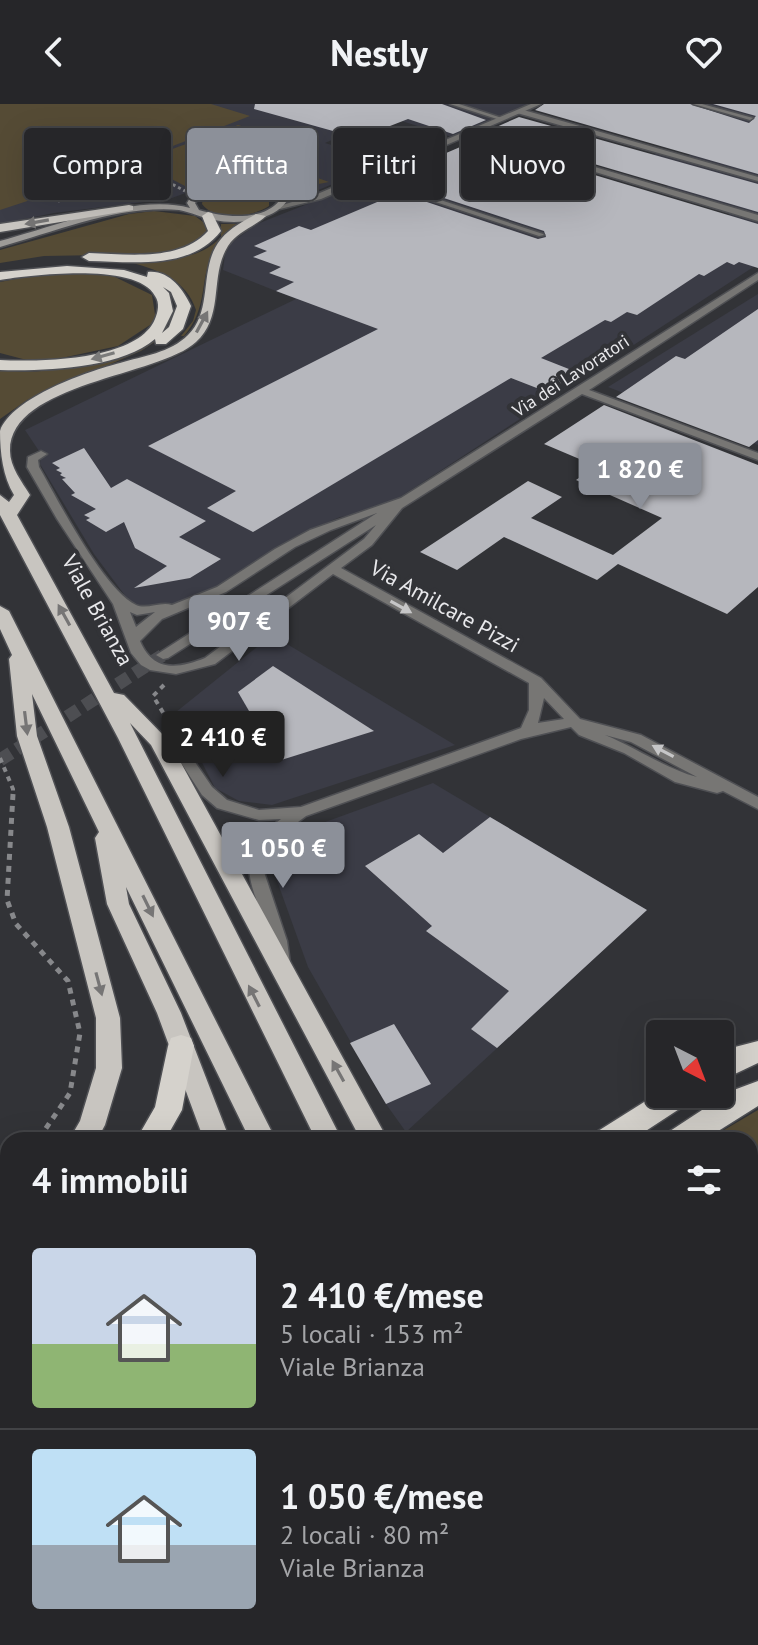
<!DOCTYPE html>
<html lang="it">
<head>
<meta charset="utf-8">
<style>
	:root { --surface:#262629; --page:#2e2e31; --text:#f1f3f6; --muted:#a4a5a8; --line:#424346; --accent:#8c9099 }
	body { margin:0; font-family:"PT Sans",sans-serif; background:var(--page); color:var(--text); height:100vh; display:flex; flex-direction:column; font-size:30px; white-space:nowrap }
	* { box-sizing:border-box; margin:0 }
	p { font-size:26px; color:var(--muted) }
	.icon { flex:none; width:44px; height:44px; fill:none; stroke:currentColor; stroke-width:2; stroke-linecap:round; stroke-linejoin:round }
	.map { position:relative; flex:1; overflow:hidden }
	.sheet { position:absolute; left:0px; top:1028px; width:758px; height:514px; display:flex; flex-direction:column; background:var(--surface); border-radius:24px 24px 0 0; box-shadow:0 8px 32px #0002,0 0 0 2px var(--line) }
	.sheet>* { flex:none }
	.guide { position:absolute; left:24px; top:24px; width:710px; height:72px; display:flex; gap:16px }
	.needle { width:52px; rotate:138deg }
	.buttons { position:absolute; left:646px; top:916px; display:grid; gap:16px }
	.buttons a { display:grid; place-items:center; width:88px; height:88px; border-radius:8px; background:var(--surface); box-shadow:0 8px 32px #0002,0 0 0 2px var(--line); font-size:40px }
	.price { position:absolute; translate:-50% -68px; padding:0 18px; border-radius:8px; background:var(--accent); color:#fff; font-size:26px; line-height:52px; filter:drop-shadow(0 2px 4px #0008) }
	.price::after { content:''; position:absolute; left:50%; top:48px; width:24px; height:18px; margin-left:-12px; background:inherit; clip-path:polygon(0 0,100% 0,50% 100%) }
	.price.active { background:#222; color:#fff }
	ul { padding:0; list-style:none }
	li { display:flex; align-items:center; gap:24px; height:200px; padding:0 32px }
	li+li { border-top:2px solid var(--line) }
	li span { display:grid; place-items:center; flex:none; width:224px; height:160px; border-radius:8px; color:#555 }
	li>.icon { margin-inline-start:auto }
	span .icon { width:96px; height:96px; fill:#fffc; stroke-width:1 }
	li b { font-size:34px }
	h2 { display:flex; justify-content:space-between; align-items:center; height:96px; padding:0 32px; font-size:34px }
	.pill { padding:0 28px; border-radius:8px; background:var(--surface); box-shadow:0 8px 32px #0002,0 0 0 2px var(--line); font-size:28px; line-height:72px }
	.pill.active { background:var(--accent); color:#fff }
	header { display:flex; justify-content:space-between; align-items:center; height:104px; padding:0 32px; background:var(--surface); font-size:36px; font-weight:700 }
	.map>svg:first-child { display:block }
	.built { fill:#3b3c46 }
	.green { fill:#554b35 }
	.building { fill:#b6b7bd }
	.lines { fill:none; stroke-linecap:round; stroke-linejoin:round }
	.minor-tunnel { stroke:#4d4e52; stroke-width:13; stroke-dasharray:13 7; stroke-linecap:butt }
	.motorway-tunnel { stroke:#4d4e52; stroke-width:33; stroke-dasharray:33 16; stroke-linecap:butt }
	.service-casing { stroke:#4f5054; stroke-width:3 }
	.minor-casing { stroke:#4f5054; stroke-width:3 }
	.tertiary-casing { stroke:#4f5054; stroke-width:3 }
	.secondary-casing { stroke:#4f5054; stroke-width:3 }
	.trunk-casing { stroke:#4f5054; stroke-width:3 }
	.motorway-casing { stroke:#4f5054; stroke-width:3 }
	.path-far3 { stroke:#87888b; stroke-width:3; stroke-dasharray:3 3; stroke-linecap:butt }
	.path-far2 { stroke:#87888b; stroke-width:4; stroke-dasharray:5 5; stroke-linecap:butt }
	.path-far1 { stroke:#87888b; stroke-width:5; stroke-dasharray:6 6; stroke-linecap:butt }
	.path { stroke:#87888b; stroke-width:7; stroke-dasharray:8 8; stroke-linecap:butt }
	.service { fill:#777674; fill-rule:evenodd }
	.minor { fill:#777674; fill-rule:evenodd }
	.tertiary { fill:#777674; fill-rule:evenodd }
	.secondary { fill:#9d9b98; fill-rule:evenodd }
	.trunk { fill:#c8c5c0; fill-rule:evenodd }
	.motorway { fill:#d5d2cc; fill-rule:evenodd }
	.oneway { fill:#767575 }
	.oneway2 { fill:#7b7b7a }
	.oneway3 { fill:#c6c6c7 }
	.labels { text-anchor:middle; stroke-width:8; stroke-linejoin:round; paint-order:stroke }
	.far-street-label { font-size:18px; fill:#e8e8eb; stroke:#323337 }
	.street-label { font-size:22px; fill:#e8e8eb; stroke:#323337 }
</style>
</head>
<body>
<header><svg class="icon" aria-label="back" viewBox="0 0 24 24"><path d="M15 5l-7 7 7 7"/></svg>Nestly<svg class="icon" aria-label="heart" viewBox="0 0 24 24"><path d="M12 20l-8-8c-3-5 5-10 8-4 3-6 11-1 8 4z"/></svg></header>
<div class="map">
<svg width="758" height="1541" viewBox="0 0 758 1541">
	<rect width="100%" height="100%" fill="#323337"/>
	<g class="built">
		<polygon points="0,0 531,0 452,33 386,12 325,39 387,57 309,90 255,77 246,69 244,60 227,60 229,70 216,78 169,95 54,109 0,120"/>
		<polygon points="636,0 758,0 758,160 377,408 340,413 297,432 205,490 173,500 140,504 132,501 94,450 40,360 41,350 25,326 296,195 223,166 225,151 231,139 257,120 373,74 412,87 494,53 711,120 736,107 664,84 684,74 636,58 662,47 685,53 704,44"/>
		<polygon points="758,190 758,341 608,283"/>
		<polygon points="272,531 455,641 272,701 239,697 215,684 176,608"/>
		<polygon points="433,679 647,806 406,1028 386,1000 308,863 271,760 282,738 303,726"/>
	</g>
	<g class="green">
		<polygon points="0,0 211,0 250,12 142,54 145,55 238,21 272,31 237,45 329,78 298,84 260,73 256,62 213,61 210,74 185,82 156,67 73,82 0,106"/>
		<path d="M238 85 258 87 269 94V102C253 113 215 118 202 100L203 95 214 89Z"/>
		<polygon points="154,107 195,112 207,121 205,133 183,145 159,150 44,152 0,159 0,146 129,110"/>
		<path d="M221 120H241C187 155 218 193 184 232H181L193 217 196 206C187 177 160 166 132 159 159 147 192 164 221 133Z"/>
		<polygon points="58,167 111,171 152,191 156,217 118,242 38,259 0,249 0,178"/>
		<path d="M152 237H156L141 247 27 296 0 315V265C53 275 103 254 152 237Z"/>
		<polygon points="758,1006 758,1303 750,1306 750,1036 707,1036"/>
		<polygon points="8,1300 8,1534 280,1534 269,1541 0,1541 0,1303"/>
	</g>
	<g class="building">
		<polygon points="255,0 442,0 486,16 453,30 408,15 372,29 347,22 333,27 254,5"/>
		<polygon points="544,0 690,0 749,19 756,12 713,0 758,0 758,70 535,6"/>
		<polygon points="519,13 758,80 758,108 485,28"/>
		<polygon points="471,34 758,120 758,164 739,158 734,161 727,158 704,172 699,170 637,211 627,208 611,218 605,216 541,254 579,269 547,288 511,274 253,428 207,404 236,387 148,342 378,225 276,187 294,178 269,169 281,163 253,153 267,147 254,142 299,122 311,126 389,93 364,84 373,80 538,135 546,133 544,127 386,75 474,37 468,35"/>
		<polygon points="758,205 758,336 749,343 616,293 676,252 685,255"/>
		<polygon points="604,301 758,361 758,483 727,510 618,460 597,476 504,433 457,466 420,448 528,377 562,393 531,414 613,451 662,414 576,376 596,362 544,340"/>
		<polygon points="84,344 111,384 127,375 206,417 179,433 221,455 190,474 134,484 167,462 135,444 124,418 106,428 86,416 90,414 84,411 96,405 71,391 75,389 62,375 66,374 60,371 62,369 56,366 60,364 52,359"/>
		<polygon points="273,562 374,627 278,657 238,588"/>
		<polygon points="490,713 647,806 497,944 471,925 509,887 426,827 432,822 365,762 419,730 443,749"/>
		<polygon points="394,920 431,980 386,1000 350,939"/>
	</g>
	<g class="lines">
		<polyline class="minor-tunnel" points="0,656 163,551"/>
		<polyline class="motorway-tunnel" points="562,1541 576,1534"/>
		<g class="service-casing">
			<g id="service">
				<polygon points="450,0 459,0 505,15 500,16"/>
				<polygon points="693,0 702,0 753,14 750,16"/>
				<path d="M231 52H235L243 57C238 69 228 82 215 84V82L232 68 237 58 231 54Z"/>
				<polygon points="365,71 543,130 544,131 539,132 363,74"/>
			</g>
		</g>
		<g class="minor-casing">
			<g id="minor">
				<polygon points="520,5 758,73 758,77 517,9"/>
				<polygon points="469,26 758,111 758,117 469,30"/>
				<path d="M758 169V176L589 286 758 349V356L582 290 402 404 372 441 341 464 541 574 580 615 641 631 758 693V705L723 687 717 689 675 678 624 649 579 631 571 623 521 635 306 712 274 736 264 754V768L287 837 290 859 287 864H275C270 852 271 839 267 827 251 776 231 752 281 715L259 716 217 704 202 691 176 651 154 640 152 637 154 634H164L186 645 212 683 227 696 259 706 301 703 521 624 529 606V579L333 470 215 560 176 570 150 566 141 561 131 549 113 500 57 415 27 363 28 353 41 347 47 350 38 356 39 363C58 396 103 485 136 501 147 506 161 497 172 501L217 483 275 445 310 426 401 394ZM377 409 156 551 163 555 168 554 376 421 364 435 205 554C178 565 153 568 140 537L162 515 226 488 295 443 331 426ZM130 508 137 511 155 508 136 523ZM544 594 564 615 538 619ZM605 631 631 638 697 673C666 665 635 643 605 631Z"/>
			</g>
		</g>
		<g class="tertiary-casing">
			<polygon id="tertiary" points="531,0 541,0 321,95 280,105 276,103 315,91"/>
		</g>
		<g class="secondary-casing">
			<path id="secondary" d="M242 77C261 78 275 81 287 97 273 117 238 121 214 116 202 114 191 108 179 106 118 101 58 127 0 143V137C53 123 137 89 190 104L187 99C197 81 222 79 242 77ZM242 82 264 85 279 97C262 118 222 113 199 106L195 99C205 85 225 83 242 82Z"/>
		</g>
		<g class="trunk-casing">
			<g id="trunk">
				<polygon points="129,101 133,102 133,106 0,128 0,120"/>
				<path d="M256 110 266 112C254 123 237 128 228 142 209 172 225 212 196 238 160 272 9 279 10 347 10 363 22 378 30 391L17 411 114 589 124 591 169 637 388 1036H361L151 641 130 619 342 1036H316L118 634 0 411V391L9 398 14 391C3 373 0 349 0 327 12 293 89 267 120 259 143 252 170 249 188 231 214 206 198 162 221 135 230 124 244 117 256 110Z"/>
				<polygon points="0,502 9,507 276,1036 250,1036 126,783 129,800 181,909 230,1036 204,1036 157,909 107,800 95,734 99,728 32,590 37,632 69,723 120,914 122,964 105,1021 97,1036 69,1036 80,1017 96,964 96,914 47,723 17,632 9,555 12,551 0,525"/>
				<polygon points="8,1100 8,1130 0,1133 0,1103"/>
				<polygon points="423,1534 458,1534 461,1541 426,1541"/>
				<polygon points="492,1534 526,1534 529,1541 495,1541"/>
				<polygon points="580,1534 615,1534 618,1541 583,1541"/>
				<polygon points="640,1534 675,1534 678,1541 643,1541"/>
			</g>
		</g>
		<g class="motorway-casing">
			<g id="motorway">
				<path d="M208 108 212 109 221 127C191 166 133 158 89 157L82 153 89 149C127 150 180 158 208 127L202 112Z"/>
				<path d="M67 162 124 166 147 173 148 168C169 166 183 185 191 202L183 225 166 240H156L155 235C120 265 45 267 0 266V256C38 258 138 257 155 215 158 208 160 199 155 192 137 158 32 171 0 176V168ZM163 183 171 188 177 202 169 223 162 229 173 207 169 189Z"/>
				<polygon points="181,931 191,934 194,942 182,1006 165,1036 136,1036 155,1003 168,942 171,934"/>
				<polygon points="758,937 758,959 720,977 720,951 731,944"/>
				<polygon points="758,977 758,1002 704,1036 666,1036 670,1027 731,987"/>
				<polygon points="660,988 694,990 690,998 632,1036 594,1036 598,1027"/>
				<polygon points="8,1174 8,1208 0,1211 0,1177"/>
				<polygon points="8,1259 8,1293 0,1296 0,1262"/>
				<polygon points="758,1374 758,1408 750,1411 750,1377"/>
				<polygon points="758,1427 758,1464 750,1467 750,1430"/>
			</g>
		</g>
		<polyline class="path-far3" points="58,97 157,72 185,87"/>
		<g class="path-far2">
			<polyline points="164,581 153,592 167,615"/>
			<polyline points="0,654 13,685 13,692"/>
		</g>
		<polyline class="path-far1" points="13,690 7,796 16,820 68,877 80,929 70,989 38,1036"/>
		<polyline class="path" points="0,1072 8,1067"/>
		<use href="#service" class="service"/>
		<use href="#minor" class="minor"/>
		<use href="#tertiary" class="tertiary"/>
		<use href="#secondary" class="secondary"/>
		<use href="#trunk" class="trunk"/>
		<use href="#motorway" class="motorway"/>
	</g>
	<defs><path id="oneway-solid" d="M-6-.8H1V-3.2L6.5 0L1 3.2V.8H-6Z" transform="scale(2)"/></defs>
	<g class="oneway">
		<use href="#oneway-solid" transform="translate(37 118) rotate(170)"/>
		<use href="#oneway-solid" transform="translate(202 218) rotate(-62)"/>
		<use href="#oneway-solid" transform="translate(64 511) rotate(-119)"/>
		<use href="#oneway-solid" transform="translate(26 619) rotate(83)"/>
		<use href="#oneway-solid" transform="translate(148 802) rotate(64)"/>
		<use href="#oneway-solid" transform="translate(99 880) rotate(75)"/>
		<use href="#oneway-solid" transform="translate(254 892) rotate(-117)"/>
		<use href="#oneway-solid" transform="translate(338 967) rotate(-119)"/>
	</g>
	<use class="oneway2" href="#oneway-solid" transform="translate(103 252) rotate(164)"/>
	<g class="oneway3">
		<use href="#oneway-solid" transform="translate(401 503) rotate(29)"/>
		<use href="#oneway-solid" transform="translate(663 647) rotate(-152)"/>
	</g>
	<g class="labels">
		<g class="far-street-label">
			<text transform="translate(571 272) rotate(-33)" y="6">Via dei Lavoratori</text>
		</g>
		<g class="street-label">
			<text transform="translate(445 502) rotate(29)" y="8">Via Amilcare Pizzi</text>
			<text transform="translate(98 506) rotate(61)" y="8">Viale Brianza</text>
		</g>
	</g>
</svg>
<div class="buttons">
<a><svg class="needle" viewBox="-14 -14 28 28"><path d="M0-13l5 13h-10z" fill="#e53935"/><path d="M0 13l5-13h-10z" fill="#a4a5a8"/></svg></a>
</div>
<b class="price" style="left:640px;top:407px">1 820 €</b>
<b class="price" style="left:239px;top:559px">907 €</b>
<b class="price active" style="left:223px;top:675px">2 410 €</b>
<b class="price" style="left:283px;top:786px">1 050 €</b>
<div class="guide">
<a class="pill">Compra</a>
<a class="pill active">Affitta</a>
<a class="pill">Filtri</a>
<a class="pill">Nuovo</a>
</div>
<section class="sheet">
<h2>4 immobili<svg class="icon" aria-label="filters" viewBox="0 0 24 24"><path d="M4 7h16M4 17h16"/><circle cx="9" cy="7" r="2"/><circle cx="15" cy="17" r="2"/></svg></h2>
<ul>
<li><span style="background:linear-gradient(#c9d6e8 60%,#8fb573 0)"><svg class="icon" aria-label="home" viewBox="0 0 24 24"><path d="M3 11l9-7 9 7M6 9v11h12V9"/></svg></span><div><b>2 410 €/mese</b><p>5 locali · 153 m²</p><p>Viale Brianza</p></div></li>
<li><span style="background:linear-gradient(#bfe0f5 60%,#9aa5b1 0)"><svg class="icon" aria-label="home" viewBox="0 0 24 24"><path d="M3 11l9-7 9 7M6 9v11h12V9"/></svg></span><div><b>1 050 €/mese</b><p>2 locali · 80 m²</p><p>Viale Brianza</p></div></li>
</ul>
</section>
</div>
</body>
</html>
